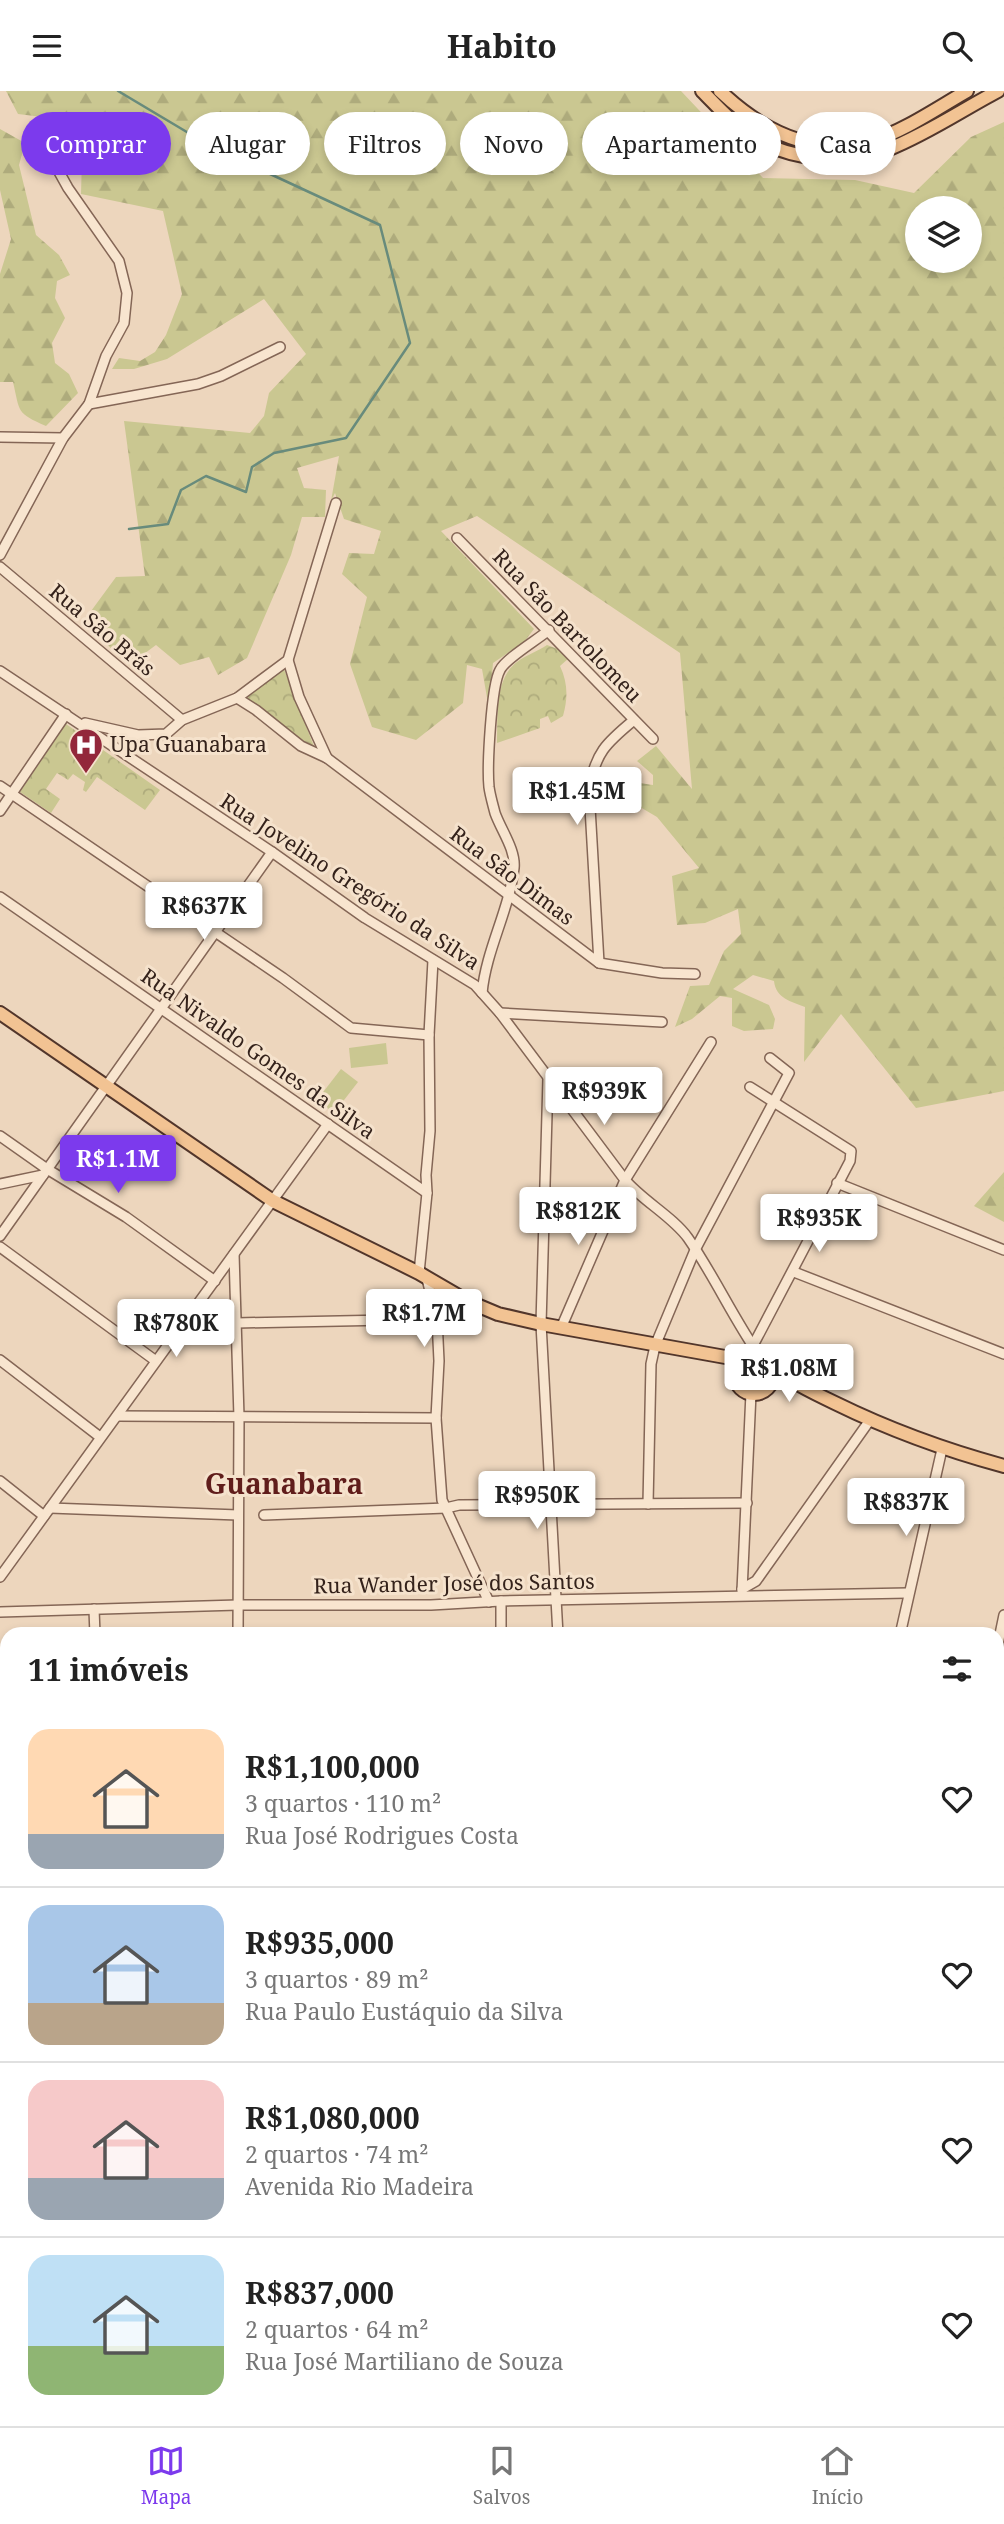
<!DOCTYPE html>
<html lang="pt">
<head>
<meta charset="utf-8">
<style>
	:root { --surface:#fff; --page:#f6f6f6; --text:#222; --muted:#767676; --line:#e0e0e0; --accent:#7c3aed }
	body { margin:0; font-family:"Noto Serif",serif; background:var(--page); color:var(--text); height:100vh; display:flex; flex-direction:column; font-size:26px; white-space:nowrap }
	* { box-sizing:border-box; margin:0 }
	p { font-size:23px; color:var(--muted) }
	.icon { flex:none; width:38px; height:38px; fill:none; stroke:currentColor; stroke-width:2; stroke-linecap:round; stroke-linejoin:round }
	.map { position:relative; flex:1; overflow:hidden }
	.drawer { position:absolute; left:0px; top:1536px; width:1004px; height:800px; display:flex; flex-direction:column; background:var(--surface); border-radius:21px 21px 0 0; box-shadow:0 4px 10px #0003 }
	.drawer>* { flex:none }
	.hud { position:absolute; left:21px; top:21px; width:962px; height:63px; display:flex; gap:14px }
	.fabs { position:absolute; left:905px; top:105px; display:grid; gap:14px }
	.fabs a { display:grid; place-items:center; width:77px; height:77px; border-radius:50%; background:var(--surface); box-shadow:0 4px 10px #0003; font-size:35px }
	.price { position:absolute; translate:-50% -60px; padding:0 16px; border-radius:7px; background:#fff; color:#222; font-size:23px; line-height:46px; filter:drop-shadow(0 2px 4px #0008) }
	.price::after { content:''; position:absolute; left:50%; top:42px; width:21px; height:16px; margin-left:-10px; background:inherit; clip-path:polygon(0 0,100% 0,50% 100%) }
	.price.selected { background:var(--accent); color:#fff }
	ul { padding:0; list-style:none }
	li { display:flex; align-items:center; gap:21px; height:175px; padding:0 28px }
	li+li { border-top:2px solid var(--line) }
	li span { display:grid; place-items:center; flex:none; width:196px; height:140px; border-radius:21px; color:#555 }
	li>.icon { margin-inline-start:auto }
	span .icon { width:84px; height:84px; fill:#fffc; stroke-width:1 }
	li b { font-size:30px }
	h2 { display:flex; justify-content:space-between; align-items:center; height:84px; padding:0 28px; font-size:30px }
	.pill { padding:0 24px; border-radius:32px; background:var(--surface); box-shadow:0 4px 10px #0003; font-size:24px; line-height:63px }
	.pill.selected { background:var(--accent); color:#fff }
	header { display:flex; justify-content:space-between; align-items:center; height:91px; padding:0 28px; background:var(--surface); font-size:32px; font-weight:700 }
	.dock { display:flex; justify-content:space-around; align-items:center; height:98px; border-top:2px solid var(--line); background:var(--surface); font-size:19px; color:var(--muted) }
	.dock a { display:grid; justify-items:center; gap:4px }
	.dock .selected { color:var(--accent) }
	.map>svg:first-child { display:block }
	.forest { fill:url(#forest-firs); fill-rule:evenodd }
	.park { fill:url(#park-crowns) }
	.pitch { fill:#cac791 }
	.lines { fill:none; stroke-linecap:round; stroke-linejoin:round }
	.stream { stroke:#688b7c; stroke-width:2.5 }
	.minor-casing { stroke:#846656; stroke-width:12 }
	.major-casing { stroke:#52362b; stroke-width:16 }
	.minor { stroke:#f8e5cf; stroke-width:9 }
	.major { stroke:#f2c393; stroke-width:12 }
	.labels { text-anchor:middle; stroke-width:6; stroke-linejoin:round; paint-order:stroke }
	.street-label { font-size:21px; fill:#34221b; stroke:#f5e2cc }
	.poi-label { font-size:21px; fill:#34221b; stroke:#f5e2cc; text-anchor:start }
	.district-label { font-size:28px; font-weight:bold; fill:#601d1b; stroke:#f5e2cc }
</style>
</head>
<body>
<header><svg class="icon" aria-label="menu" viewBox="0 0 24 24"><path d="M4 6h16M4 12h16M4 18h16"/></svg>Habito<svg class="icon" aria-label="search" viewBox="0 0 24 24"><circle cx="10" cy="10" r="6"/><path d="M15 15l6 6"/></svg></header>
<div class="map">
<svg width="1004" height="2335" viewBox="0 0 1004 2335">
	<defs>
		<pattern id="forest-firs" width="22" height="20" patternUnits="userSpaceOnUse" patternTransform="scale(1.75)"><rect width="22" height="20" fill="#cac791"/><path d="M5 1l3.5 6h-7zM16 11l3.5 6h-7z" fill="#aeab7c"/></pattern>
		<pattern id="park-crowns" width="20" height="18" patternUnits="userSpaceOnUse" patternTransform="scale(1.75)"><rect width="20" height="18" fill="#cac791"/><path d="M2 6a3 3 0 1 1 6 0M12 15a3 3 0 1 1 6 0" fill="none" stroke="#aeab7c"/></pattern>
	</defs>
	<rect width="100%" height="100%" fill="#edd6bd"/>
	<g class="forest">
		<path d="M6 0H681L763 87 855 89 914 102 971 46 1004 31V1000L916 1017 841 923 804 971 805 916C791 910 776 908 774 890L753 884 733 898 769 914 775 928 773 938 744 940 732 935V907L720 905 692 928 675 936 690 895 709 894 724 860 741 843 738 818 705 832 677 834 672 785 699 777 657 726 623 706 620 689 653 694V684L637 670 656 655 692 698 680 562 477 425 441 440 534 538 524 551 493 572 489 618 482 578 467 574 463 612 416 649 372 636 350 573 367 506 342 483 349 462 374 463 381 440 344 428 335 402 331 410 339 365 297 377 304 397 326 399 325 426H302L291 464 247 567 218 584 209 566 180 574 156 554 129 574 83 531 116 486 145 485 124 330 250 342 264 325 269 302 306 263 264 208 167 268 134 278H112L119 267 140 270 155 261 166 244 182 203 163 120 81 103 83 31 18 23ZM917 117H970V170H917Z"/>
		<path d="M0 38 25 52 19 74 36 144 59 164 70 184 57 190 55 207 65 227 52 252 55 272 69 283 78 302 46 335C16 322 20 321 13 291H0V183L11 148 0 99Z"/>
		<polygon points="1004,1081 1004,1131 974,1115"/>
		<polygon points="0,1654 7,1663 7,2329 536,2329 536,2335 0,2335"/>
		<polygon points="861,2329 940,2329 945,2335 859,2335"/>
	</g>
	<g class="park">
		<path d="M547 554 563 560 569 567 560 575C568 592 568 607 563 625L551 632 548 625 540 628V637L497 652C498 626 494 588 517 571 526 564 538 560 547 554Z"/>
		<polygon points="282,573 315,658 242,604"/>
		<polygon points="66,633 160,699 145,719 97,686 86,701 83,699 85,691 73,683 68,689 57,682 46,698 60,708 51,722 20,701"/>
		<circle cx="755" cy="1285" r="12"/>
	</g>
	<g class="pitch">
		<polygon points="386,952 388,973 351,977 349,957"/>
		<polygon points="341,978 358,991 334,1022 317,1009"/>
	</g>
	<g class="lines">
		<polyline class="stream" points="118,0 212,56 380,134 410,252 346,347 274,362 252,376 246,401 206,385 181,399 168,433 129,438"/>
		<g class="minor-casing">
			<g id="minor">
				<polyline points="89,313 198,293 221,285 280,256"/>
				<polyline points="0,346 63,347"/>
				<polyline points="457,447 653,648"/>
				<polyline points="0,464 63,347 89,313 106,265 124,232 127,202 119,170 68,97 53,70"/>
				<polyline points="0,476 182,629"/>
				<polyline points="288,569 299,606 327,667"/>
				<path d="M0 580 272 761 365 827 475 894 500 922 625 1089C643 1110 673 1126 688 1147 715 1186 734 1229 761 1267"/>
				<polyline points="237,607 256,619 301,655 327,667 599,872 662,882 695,883"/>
				<polyline points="85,632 138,644 166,643 182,629 237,607 288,569 336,412"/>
				<polyline points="0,695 283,887 351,937 429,944"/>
				<polyline points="0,720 66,623"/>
				<polyline points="0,806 427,1102"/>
				<path d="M599 872 589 699C595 662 606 652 634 629"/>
				<path d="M482 902C486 859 509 820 514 777 516 759 501 739 495 722 493 714 490 704 489 696 487 676 491 595 500 579 505 568 537 549 549 539"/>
				<polyline points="500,922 662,931"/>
				<polyline points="548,988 541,1233 558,1544"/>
				<polyline points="0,1045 47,1078 126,1126 215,1190"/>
				<polyline points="837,1092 1004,1159"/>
				<polyline points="0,1093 43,1084"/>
				<polyline points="0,1145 272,761"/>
				<polyline points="0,1156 156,1270"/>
				<polyline points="234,1163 239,1326 238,1544"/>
				<polyline points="794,1181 1004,1263"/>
				<polyline points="419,1182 427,1102 426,1084 430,1040 429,944 433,869"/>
				<polyline points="427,1188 437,1228 439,1270 436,1327 442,1409 489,1511"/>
				<polyline points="237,1232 437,1228"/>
				<polyline points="561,1237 625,1089 711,951"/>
				<polyline points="747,1266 850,1070 851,1060 750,996"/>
				<polyline points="0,1269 100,1346"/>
				<polyline points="117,1325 436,1327"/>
				<polyline points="0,1390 44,1425"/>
				<polyline points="648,1413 651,1273 655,1255 695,1159 789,982 770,967"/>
				<polyline points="50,1417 238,1424"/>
				<polyline points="264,1424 446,1417 459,1414 747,1412"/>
				<polyline points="0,1486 328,1033"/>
				<polyline points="742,1498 756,1490 870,1329"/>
				<polyline points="742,1500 751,1302"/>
				<polyline points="501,1510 501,1544"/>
				<polyline points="94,1518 95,1544"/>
				<polyline points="0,1521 238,1514 431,1514 501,1510 908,1502"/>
				<polyline points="900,1544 942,1358"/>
				<polyline points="998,1553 1004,1524"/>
				<polyline points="0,1612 7,1612"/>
				<polyline points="998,1729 1004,1730"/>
				<polyline points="998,1938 1004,1935"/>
				<polyline points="998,2084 1004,2088"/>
				<polyline points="558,2329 565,2335"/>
				<polyline points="946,2329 950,2335"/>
				<polyline points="769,2335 770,2329"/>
			</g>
		</g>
		<g class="major-casing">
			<g id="major">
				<path d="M702 0C717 15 732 32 749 44 788 69 846 76 889 58 927 43 962 19 998 0"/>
				<path d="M720 0C762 40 812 66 871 50 901 42 939 16 967 0"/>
				<polyline points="0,922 273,1110 419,1182 467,1210 498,1223 541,1233 742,1269"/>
				<circle cx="754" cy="1284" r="19"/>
				<path d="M769 1273C789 1290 812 1301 835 1312 890 1339 945 1359 1004 1375"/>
			</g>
		</g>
		<use href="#minor" class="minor"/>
		<use href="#major" class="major"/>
	</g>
	<defs>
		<g id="hospital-pin" transform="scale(1.75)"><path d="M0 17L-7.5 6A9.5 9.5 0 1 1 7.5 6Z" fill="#93273b" stroke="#f5e2cc"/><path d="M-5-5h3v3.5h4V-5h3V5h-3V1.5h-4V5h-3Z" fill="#fff"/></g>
	</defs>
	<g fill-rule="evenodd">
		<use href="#hospital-pin" x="86" y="654"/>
	</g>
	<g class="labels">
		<g class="street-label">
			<text transform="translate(567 535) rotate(46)" y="7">Rua São Bartolomeu</text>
			<text transform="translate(102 539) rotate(40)" y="7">Rua São Brás</text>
			<text transform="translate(512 785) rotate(37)" y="7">Rua São Dimas</text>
			<text transform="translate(350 791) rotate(33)" y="7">Rua Jovelino Gregório da Silva</text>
			<text transform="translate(258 963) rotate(35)" y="7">Rua Nivaldo Gomes da Silva</text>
			<text transform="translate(454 1493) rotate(-1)" y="7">Rua Wander José dos Santos</text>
		</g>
		<g class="poi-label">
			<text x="110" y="661">Upa Guanabara</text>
		</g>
		<g class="district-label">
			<text x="284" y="1403">Guanabara</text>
		</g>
	</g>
</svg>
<div class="fabs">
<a><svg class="icon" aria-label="layers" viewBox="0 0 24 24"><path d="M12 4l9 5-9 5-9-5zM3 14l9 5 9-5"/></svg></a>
</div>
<b class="price" style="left:577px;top:736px">R$1.45M</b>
<b class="price" style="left:204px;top:851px">R$637K</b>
<b class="price" style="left:604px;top:1036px">R$939K</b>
<b class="price selected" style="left:118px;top:1104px">R$1.1M</b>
<b class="price" style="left:578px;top:1156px">R$812K</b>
<b class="price" style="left:819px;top:1163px">R$935K</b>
<b class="price" style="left:424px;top:1258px">R$1.7M</b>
<b class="price" style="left:176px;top:1268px">R$780K</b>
<b class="price" style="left:789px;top:1313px">R$1.08M</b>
<b class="price" style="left:537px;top:1440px">R$950K</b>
<b class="price" style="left:906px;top:1447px">R$837K</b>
<div class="hud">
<a class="pill selected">Comprar</a>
<a class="pill">Alugar</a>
<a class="pill">Filtros</a>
<a class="pill">Novo</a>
<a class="pill">Apartamento</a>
<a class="pill">Casa</a>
</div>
<section class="drawer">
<h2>11 imóveis<svg class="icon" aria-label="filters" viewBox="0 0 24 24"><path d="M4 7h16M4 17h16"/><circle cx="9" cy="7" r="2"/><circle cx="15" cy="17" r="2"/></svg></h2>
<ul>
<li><span style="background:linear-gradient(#ffd9b3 75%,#9aa5b1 0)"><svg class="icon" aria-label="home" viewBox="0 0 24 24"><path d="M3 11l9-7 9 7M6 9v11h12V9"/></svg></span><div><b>R$1,100,000</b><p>3 quartos · 110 m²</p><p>Rua José Rodrigues Costa</p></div><svg class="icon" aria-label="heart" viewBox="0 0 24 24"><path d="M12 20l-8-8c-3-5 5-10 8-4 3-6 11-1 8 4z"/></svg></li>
<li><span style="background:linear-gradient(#a9c7e8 70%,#b9a48a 0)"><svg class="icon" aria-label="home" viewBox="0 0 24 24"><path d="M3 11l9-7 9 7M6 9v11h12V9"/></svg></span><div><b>R$935,000</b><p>3 quartos · 89 m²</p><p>Rua Paulo Eustáquio da Silva</p></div><svg class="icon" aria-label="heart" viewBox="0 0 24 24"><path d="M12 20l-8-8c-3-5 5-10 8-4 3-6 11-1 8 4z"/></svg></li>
<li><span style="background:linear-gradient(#f6c9c9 70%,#9aa5b1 0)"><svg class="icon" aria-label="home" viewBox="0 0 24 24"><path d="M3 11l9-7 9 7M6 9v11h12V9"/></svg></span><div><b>R$1,080,000</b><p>2 quartos · 74 m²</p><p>Avenida Rio Madeira</p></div><svg class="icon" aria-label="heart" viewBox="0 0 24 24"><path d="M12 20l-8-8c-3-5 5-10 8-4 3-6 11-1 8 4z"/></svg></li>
<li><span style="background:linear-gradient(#bfe0f5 65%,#8fb573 0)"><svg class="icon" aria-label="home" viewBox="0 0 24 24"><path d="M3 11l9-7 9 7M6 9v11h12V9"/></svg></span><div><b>R$837,000</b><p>2 quartos · 64 m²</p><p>Rua José Martiliano de Souza</p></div><svg class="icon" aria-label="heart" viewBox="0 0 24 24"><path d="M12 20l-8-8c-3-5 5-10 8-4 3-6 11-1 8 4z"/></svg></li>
</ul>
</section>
</div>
<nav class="dock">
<a class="selected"><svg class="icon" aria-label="map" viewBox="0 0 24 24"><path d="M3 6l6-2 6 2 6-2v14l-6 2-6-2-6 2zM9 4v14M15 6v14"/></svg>Mapa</a>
<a><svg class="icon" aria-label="saved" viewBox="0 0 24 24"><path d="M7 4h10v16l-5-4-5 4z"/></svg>Salvos</a>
<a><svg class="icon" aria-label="home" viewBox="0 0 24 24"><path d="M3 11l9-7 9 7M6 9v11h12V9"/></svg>Início</a>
</nav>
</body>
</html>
